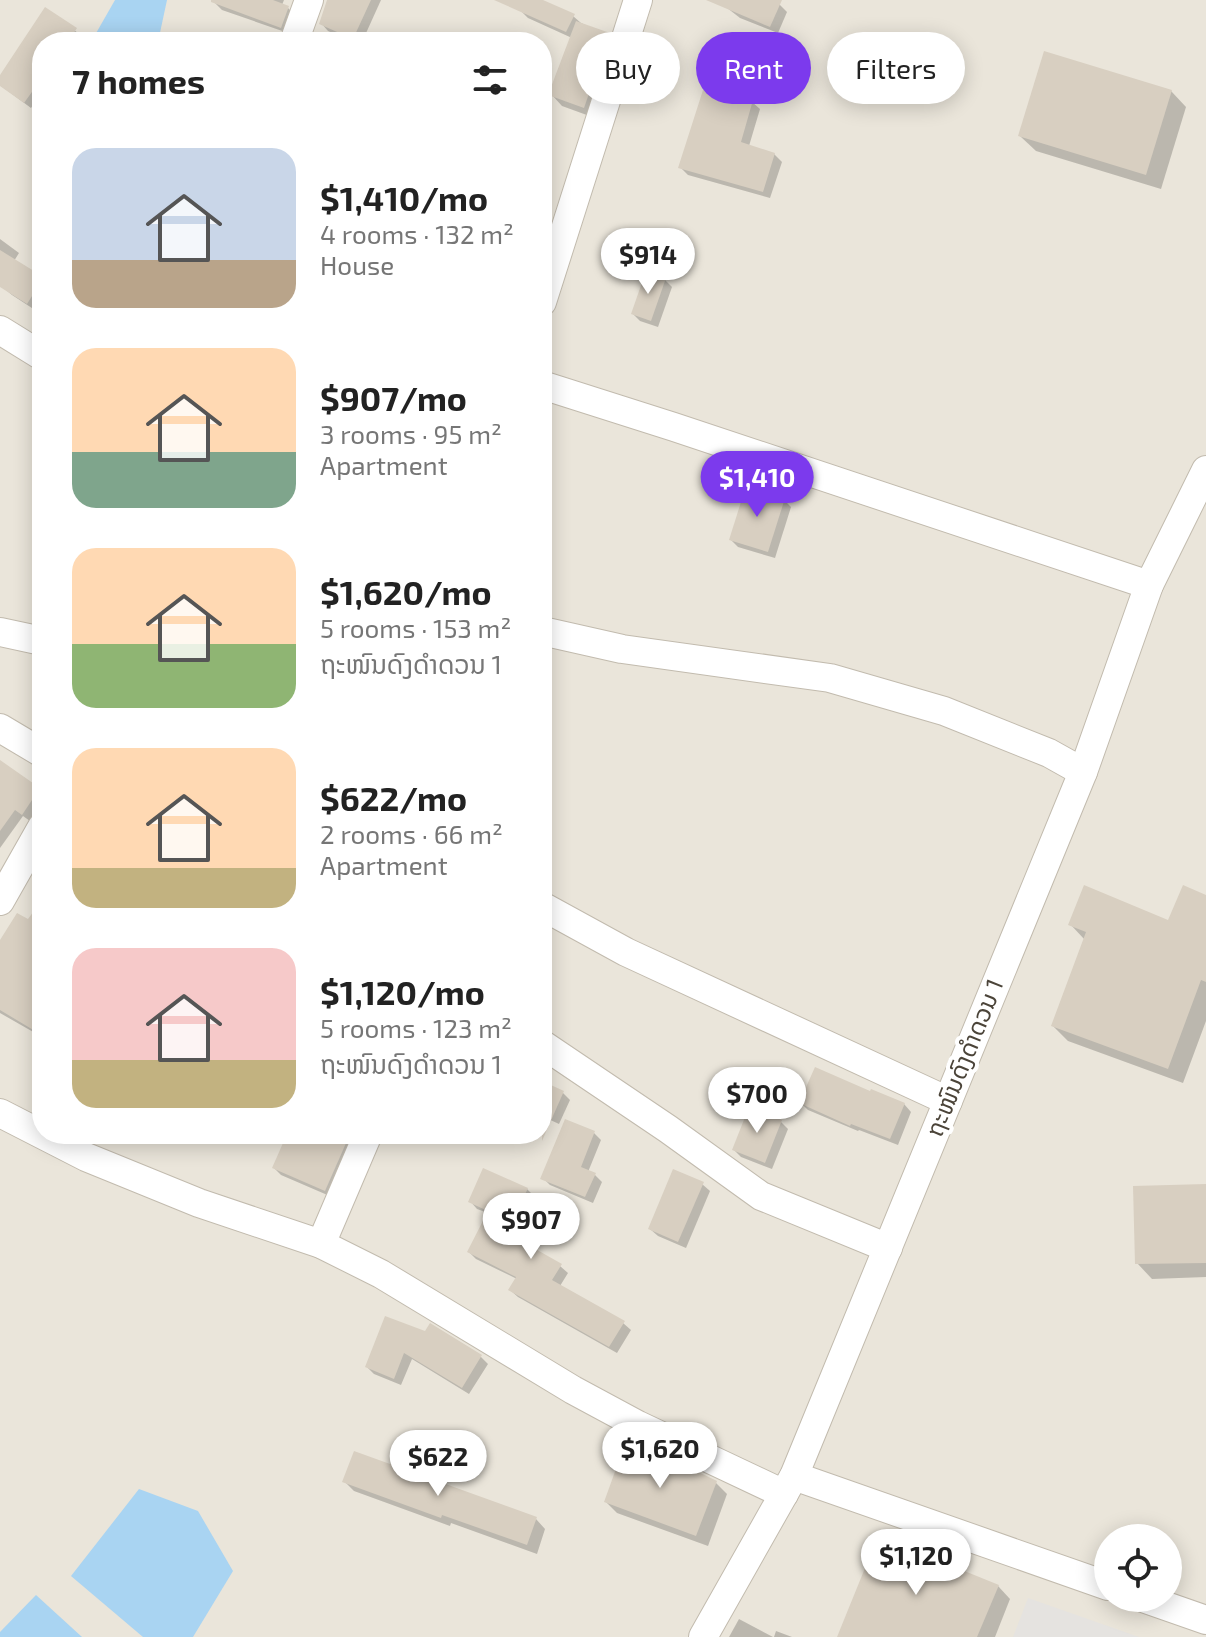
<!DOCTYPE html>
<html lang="en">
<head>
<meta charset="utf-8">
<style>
	:root { --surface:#fff; --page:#f2f2f2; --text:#222; --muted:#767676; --accent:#7c3aed }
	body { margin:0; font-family:"Exo 2","Noto Sans Lao",sans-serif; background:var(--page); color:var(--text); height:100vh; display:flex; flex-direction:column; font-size:30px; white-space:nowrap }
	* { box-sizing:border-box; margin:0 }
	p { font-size:26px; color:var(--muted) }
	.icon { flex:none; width:44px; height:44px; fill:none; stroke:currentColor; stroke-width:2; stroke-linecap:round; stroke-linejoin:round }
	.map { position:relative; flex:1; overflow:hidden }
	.drawer { position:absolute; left:32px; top:32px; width:520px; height:1112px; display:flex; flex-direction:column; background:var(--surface); border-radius:32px; box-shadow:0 4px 20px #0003 }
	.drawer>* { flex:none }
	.top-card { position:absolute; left:576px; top:32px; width:510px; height:72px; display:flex; gap:16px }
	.tools { position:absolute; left:1094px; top:1524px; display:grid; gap:16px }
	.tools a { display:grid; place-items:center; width:88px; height:88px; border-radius:50%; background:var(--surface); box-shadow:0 4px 20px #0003; font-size:40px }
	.price { position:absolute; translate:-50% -68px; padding:0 18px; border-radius:28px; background:#fff; color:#222; font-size:26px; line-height:52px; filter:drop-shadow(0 2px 4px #0008) }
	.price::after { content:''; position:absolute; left:50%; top:48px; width:24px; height:18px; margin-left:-12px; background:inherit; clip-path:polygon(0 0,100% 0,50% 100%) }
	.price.on { background:var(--accent); color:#fff }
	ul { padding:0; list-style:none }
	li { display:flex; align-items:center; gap:24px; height:200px; padding:0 40px }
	li span { display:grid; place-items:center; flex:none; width:224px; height:160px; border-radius:24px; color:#555 }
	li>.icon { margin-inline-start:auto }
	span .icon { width:96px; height:96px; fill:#fffc; stroke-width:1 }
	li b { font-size:34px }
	h2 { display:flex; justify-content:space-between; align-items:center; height:96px; padding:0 40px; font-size:34px }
	.pill { padding:0 28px; border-radius:36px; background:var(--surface); box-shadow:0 4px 20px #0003; font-size:28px; line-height:72px }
	.pill.on { background:var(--accent); color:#fff }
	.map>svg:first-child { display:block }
	.residential { fill:#eae5da; fill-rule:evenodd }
	.parking { fill:#e5e3e0 }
	.water { fill:#a9d4f2 }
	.shadow { fill:#0003 }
	.building { fill:#d8cfc1 }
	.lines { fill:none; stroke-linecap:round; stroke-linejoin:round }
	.minor-casing { stroke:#c2bbae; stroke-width:30 }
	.minor { stroke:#fff; stroke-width:28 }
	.labels { text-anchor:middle; stroke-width:8; stroke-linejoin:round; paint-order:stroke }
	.street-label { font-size:24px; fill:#4b4439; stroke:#fff }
</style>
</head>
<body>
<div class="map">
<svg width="1206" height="1637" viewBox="0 0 1206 1637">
	<rect width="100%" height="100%" fill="#f6f3ec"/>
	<path class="residential" d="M0 0H1206V1637H0ZM42 42H542V1134H42ZM1108 1538H1168V1598H1108Z"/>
	<polygon class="parking" points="1028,1598 1139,1637 1013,1637"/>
	<g class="water">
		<polygon points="115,0 167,0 158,42 91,42"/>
		<polygon points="139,1489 198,1511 233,1571 193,1637 143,1637 71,1576"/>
		<polygon points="36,1595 82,1637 0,1637 0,1632"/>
	</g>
	<g class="shadow">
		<polygon points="216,0 284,0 282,5 288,8 295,15 288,33 222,10 215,3"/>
		<polygon points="329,0 381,0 362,42 353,42 328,31 321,23"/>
		<polygon points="525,0 539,0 573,16 581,23 608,35 620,46 595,118 562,106 551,94 572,38 528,18 521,11"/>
		<polygon points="717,0 769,0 779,4 787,12 778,33 740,18"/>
		<polygon points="46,9 82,36 78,42 42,42 42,93 31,108 4,88 0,85 0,79"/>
		<polygon points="1171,91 1186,107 1161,189 1036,151 1020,136"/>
		<polygon points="752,102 760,109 749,146 774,154 782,162 770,198 688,175 681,168"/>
		<polygon points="0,239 19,253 14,261 42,279 42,298 35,310 12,295 0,285"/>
		<polygon points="665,280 672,287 658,327 640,321 633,314"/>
		<polygon points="784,500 791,507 775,558 738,547 731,540"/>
		<polygon points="0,762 42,793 42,803 30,821 23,816 0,848"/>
		<polygon points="1206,897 1206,1021 1183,1083 1068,1041 1053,1026 1085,940 1070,924 1169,922"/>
		<polygon points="42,903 42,1037 0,1013 0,944 29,922"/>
		<polygon points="542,1084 563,1093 570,1100 559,1124 542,1116"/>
		<polygon points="801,1103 904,1104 911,1112 898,1145 859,1130 858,1131 808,1110"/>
		<polygon points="781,1122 788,1129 772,1169 741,1157 734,1150"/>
		<polygon points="594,1133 601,1140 588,1172 595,1175 602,1182 593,1203 550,1185 543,1178"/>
		<polygon points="310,1134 360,1134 332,1197 281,1175 274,1168"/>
		<polygon points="702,1184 710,1191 686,1248 658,1236 650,1229"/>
		<polygon points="1206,1186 1206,1277 1152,1279 1137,1263"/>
		<polygon points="527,1189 534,1196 515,1239 560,1266 568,1273 560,1286 623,1323 631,1330 617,1353 518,1297 510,1290 517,1279 476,1259 469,1252 488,1213 477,1209 470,1201"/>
		<polygon points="431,1326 481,1357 488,1364 469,1394 412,1359 401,1385 374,1374 367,1367 426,1334"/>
		<polygon points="345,1482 536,1519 545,1529 537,1554 451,1523 450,1526 354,1491"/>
		<polygon points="716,1483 727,1494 708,1546 617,1513 606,1502"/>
		<polygon points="998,1586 1010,1599 995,1637 839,1637"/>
		<polygon points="739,1619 773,1637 729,1637"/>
		<polygon points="776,1631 792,1637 774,1637"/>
	</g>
	<g class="building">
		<polygon points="211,0 273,0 289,6 281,28 211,2"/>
		<polygon points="327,0 371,0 353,39 319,24"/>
		<polygon points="494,0 543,0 575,14 566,32"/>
		<polygon points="706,0 782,0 770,27"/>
		<polygon points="45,7 77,28 68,42 42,42 42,78 24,103 0,86 0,75"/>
		<polygon points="576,21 610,33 584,108 548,95"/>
		<polygon points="1044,51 1172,90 1146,175 1018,136"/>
		<polygon points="715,88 753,100 741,142 775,153 763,192 678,168 703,90 713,93"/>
		<polygon points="0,250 42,276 42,280 27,304 0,287"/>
		<polygon points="646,271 666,278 651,321 631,314"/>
		<polygon points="746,486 785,498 768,552 729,540"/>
		<polygon points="0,760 40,788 22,815 15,810 0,831"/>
		<polygon points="1084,885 1168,920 1183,885 1206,895 1206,982 1201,980 1168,1069 1051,1026 1086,932 1068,925"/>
		<polygon points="42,900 42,1020 35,1031 0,1010 0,940 17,913 28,919"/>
		<polygon points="815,1067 870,1091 871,1089 905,1103 890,1139 851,1124 850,1126 799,1103"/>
		<polygon points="542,1081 564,1091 542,1141"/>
		<polygon points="749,1107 782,1120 765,1163 732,1150"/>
		<polygon points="565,1119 595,1131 581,1167 596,1173 585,1197 540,1179"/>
		<polygon points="287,1134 350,1134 325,1191 272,1168"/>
		<polygon points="483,1168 528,1188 507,1233 562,1264 552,1280 625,1321 609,1347 508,1290 516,1277 467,1252 488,1211 468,1202"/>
		<polygon points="673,1169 704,1182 678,1242 648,1229"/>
		<polygon points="1206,1184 1206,1263 1135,1264 1133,1186"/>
		<polygon points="385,1316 425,1331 430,1323 482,1355 462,1388 404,1353 394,1379 365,1367"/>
		<polygon points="625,1444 686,1466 717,1481 696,1536 604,1502"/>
		<polygon points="354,1451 537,1517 527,1545 442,1515 441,1518 342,1482"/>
		<polygon points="878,1536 999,1585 977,1637 837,1637"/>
	</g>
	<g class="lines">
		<g class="minor-casing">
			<g id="minor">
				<polyline points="294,42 309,0"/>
				<polyline points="542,302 638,0"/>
				<polyline points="0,330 42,356"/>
				<polyline points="542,385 674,427 1149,585"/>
				<polyline points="542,631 622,649 830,678 944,711 1049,753 1083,772"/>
				<polyline points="0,632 42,641"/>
				<polyline points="0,728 42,753"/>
				<polyline points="0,901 42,827"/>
				<polyline points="542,906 626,952 948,1101"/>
				<polyline points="542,1044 668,1129 761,1196 888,1248"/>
				<polyline points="0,1113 86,1157 199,1203 321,1244 381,1274 573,1390 638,1425 784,1494"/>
				<polyline points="321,1244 368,1134"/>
				<polyline points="794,1476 1108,1586"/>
				<polyline points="1143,1598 1206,1620"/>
				<polyline points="703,1637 794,1476 1083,772 1149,585 1206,470"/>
			</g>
		</g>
		<use href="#minor" class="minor"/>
	</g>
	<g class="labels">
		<g class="street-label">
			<text transform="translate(965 1058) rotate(-68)" y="8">ຖະໜົນດົງດຳດວນ 1</text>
		</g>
	</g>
</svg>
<div class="tools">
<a><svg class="icon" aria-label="locate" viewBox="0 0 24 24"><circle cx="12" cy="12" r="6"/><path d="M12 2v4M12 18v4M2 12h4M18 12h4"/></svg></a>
</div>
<b class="price" style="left:648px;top:296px">$914</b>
<b class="price on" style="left:757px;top:519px">$1,410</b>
<b class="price" style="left:757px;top:1135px">$700</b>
<b class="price" style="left:531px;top:1261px">$907</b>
<b class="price" style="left:660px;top:1490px">$1,620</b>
<b class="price" style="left:438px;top:1498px">$622</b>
<b class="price" style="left:916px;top:1597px">$1,120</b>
<div class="top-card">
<a class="pill">Buy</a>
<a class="pill on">Rent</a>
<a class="pill">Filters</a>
</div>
<section class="drawer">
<h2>7 homes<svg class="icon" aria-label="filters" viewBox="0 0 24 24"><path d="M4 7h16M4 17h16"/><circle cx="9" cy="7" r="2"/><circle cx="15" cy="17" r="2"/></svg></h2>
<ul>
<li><span style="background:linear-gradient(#c9d6e8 70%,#b9a48a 0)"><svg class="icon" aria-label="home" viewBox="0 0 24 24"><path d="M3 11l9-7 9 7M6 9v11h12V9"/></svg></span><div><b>$1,410/mo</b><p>4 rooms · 132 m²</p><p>House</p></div></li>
<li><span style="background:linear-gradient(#ffd9b3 65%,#7fa58c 0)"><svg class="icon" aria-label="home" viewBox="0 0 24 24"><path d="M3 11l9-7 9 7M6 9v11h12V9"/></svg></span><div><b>$907/mo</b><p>3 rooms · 95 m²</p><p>Apartment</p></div></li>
<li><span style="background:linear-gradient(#ffd9b3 60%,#8fb573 0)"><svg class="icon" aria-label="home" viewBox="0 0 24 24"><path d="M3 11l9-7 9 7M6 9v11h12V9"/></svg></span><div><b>$1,620/mo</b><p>5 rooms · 153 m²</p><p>ຖະໜົນດົງດຳດວນ 1</p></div></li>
<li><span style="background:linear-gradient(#ffd9b3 75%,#c2b280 0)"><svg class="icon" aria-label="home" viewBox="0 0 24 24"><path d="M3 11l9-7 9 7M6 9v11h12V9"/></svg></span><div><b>$622/mo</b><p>2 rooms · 66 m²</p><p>Apartment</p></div></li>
<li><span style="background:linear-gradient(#f6c9c9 70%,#c2b280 0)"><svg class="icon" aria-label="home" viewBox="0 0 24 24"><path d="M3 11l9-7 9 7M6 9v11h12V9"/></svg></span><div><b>$1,120/mo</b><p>5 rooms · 123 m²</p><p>ຖະໜົນດົງດຳດວນ 1</p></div></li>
</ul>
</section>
</div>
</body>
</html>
